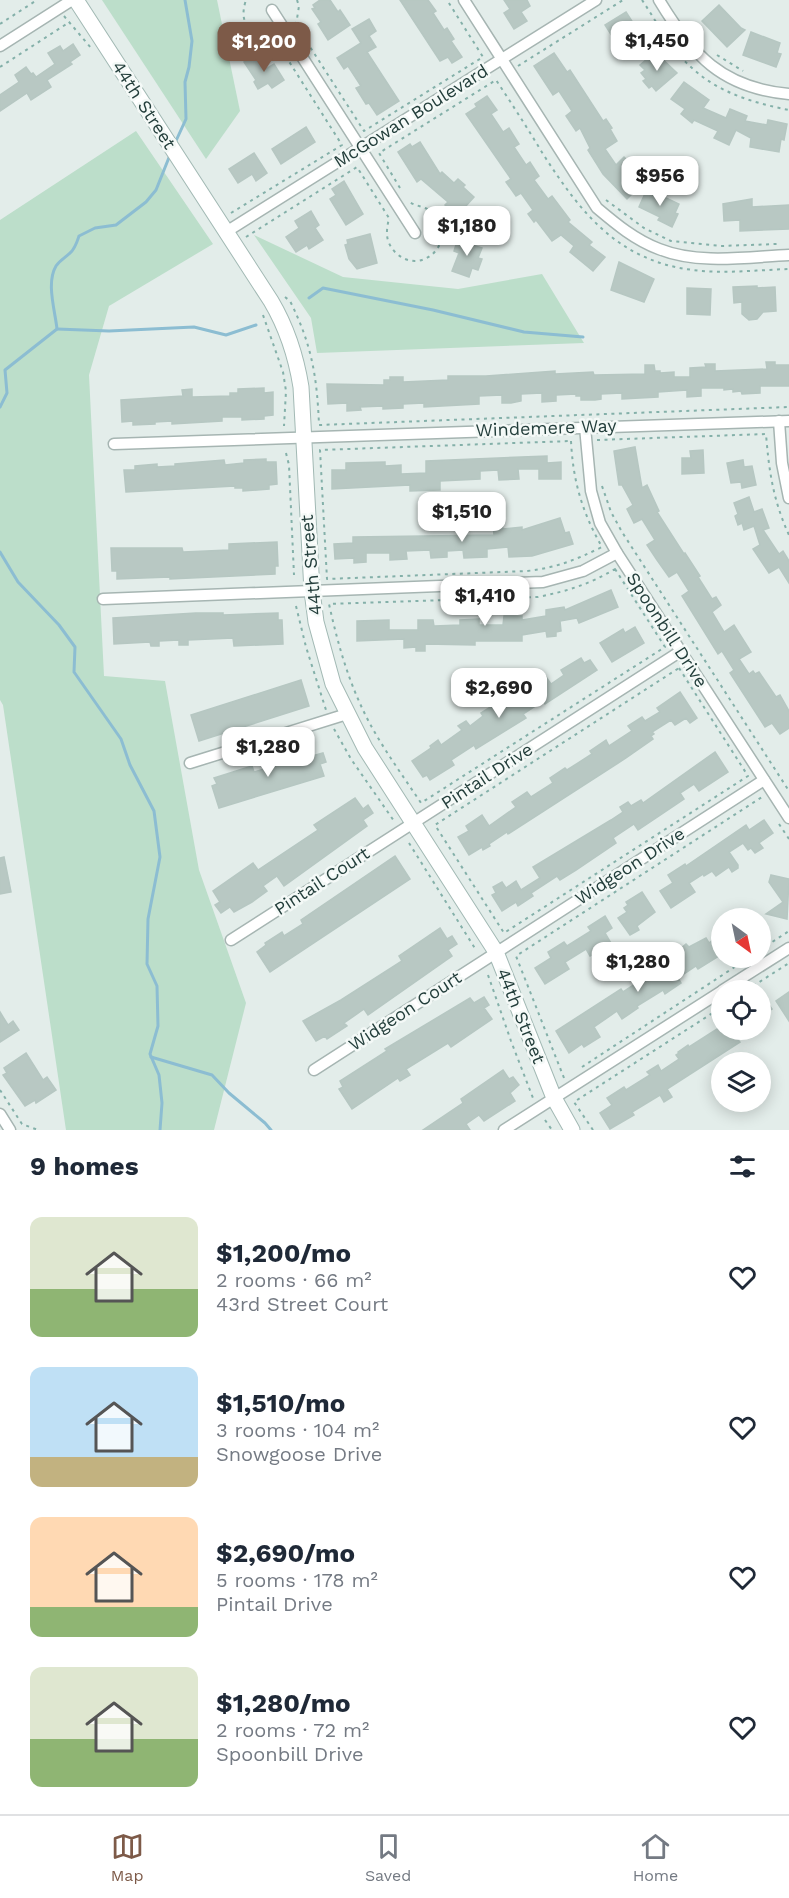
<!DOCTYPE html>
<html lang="en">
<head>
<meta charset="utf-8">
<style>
	:root { --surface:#fff; --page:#f6f6f7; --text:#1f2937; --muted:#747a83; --line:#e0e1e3; --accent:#7d5a48 }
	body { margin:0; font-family:"Work Sans",sans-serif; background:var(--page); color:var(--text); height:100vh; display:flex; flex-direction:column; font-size:22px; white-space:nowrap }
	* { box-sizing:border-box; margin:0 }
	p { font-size:20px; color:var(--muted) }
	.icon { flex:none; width:33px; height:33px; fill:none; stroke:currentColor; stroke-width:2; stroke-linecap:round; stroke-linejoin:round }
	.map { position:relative; height:1130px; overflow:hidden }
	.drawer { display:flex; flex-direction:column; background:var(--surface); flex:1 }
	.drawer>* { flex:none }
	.needle { width:39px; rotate:147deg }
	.tools { position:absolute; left:711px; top:908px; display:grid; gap:12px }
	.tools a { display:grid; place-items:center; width:60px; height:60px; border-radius:50%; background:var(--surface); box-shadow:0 3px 15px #0003; font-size:30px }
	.price { position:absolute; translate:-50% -51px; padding:0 14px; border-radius:12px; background:#fff; color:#222; font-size:20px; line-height:39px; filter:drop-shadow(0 2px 3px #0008) }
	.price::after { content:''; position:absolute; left:50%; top:36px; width:18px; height:14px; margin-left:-9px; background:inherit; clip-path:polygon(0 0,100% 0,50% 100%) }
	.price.selected { background:var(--accent); color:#fff }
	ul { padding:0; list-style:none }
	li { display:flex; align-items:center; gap:18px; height:150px; padding:0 30px }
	li span { display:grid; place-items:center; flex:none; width:168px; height:120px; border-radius:12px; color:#555 }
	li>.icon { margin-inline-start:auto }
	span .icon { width:72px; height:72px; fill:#fffc; stroke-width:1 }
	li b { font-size:26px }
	h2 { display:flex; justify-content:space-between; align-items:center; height:72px; padding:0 30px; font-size:26px }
	.dock { display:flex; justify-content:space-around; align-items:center; height:84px; border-top:2px solid var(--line); background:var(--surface); font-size:16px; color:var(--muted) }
	.dock a { display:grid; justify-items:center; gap:3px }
	.dock .selected { color:var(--accent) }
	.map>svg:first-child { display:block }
	.green { fill:#bcdeca }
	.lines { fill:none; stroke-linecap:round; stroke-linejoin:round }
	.stream { stroke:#8cbdd2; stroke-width:3 }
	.building { fill:#b8c8c3; stroke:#b6c7c2; stroke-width:1.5 }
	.street-casing { stroke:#a6b5b2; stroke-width:13 }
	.secondary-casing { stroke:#a2b9b4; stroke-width:17 }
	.path { stroke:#84b0a9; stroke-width:2; stroke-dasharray:3 4.5; stroke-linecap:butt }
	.street { stroke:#fff; stroke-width:10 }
	.secondary { stroke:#fff; stroke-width:15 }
	.labels { text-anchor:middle; stroke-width:5; stroke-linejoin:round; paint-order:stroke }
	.street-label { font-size:18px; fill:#233e3b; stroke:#f4f9f7 }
</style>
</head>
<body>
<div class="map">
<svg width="789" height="1130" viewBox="0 0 789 1130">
	<rect width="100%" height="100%" fill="#e3edea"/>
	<g class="green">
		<polygon points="102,0 217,0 240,111 206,159"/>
		<polygon points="136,131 213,244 109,306 89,375 104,676 165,681 199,870 246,1003 214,1130 66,1130 3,705 0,700 0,220"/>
		<polygon points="254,235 343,277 458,289 542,274 584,343 317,353 311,318"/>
	</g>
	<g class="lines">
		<g class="stream">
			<polyline points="175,143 186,119 185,82 189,67 192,41 185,0"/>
			<polyline points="309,298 323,288 433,310 524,332 583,337"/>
			<polyline points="57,329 109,331 194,327 226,335 256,325"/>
			<path d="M0 407 7 393 5 370 57 329C55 310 46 283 56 266 60 260 65 258 70 253 75 249 77 242 79 236L95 228 116 225 146 202 156 190 170 155"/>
			<polyline points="0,552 18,582 59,625 75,647 74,672 121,739 130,765 154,811 160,857 148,919 147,964 157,986 158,1026 150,1054 159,1075 162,1103 160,1130"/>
			<polyline points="151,1057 212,1075 229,1093 265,1123 271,1130"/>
		</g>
	</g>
	<g class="building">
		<polygon points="320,0 330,0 338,12 340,10 350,25 328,40 318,24 321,22 312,9 315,8 313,5"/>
		<polygon points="400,0 428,0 436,11 433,13 444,30 447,28 454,39 451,41 462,57 452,63 448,57 440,61"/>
		<polygon points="504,0 527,0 530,6 521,12 527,21 514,29 504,13 510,9"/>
		<polygon points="719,5 741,28 745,30 727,47 702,21"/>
		<polygon points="626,12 635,26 639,23 650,40 634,50 631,45 621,50 605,25"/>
		<polygon points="369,19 376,31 369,36 376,47 367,52 399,101 377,115 369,103 366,104 356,88 361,86 348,66 344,69 337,58 361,43 352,29"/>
		<polygon points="751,32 780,43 777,53 781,54 776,67 743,55"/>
		<polygon points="73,44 80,55 70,62 72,64 47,80 51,87 31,100 27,93 0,111 0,95 19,82 15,75 26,67 31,74 33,73 36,77 55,64 48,53 60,46 63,51"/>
		<polygon points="655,52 677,73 656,91 652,86 649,88 643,81 646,79 641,73 645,70 640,65"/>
		<polygon points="554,53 567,72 570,70 603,121 606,119 612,128 610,129 617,141 605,149 616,165 624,157 630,163 628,165 644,182 627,199 603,174 588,150 590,148 580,128 576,131 566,116 572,111 559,91 553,95 534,66"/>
		<polygon points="257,54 266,69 274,64 284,80 272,88 268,83 258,89 254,82 256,80 244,62"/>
		<polygon points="684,82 709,100 703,108 726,118 730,109 747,116 745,121 767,125 768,120 787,124 784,140 781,139 779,152 750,147 751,138 736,130 729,145 714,138 718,131 694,120 692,123 681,114 685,109 671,99"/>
		<polygon points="487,96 497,110 491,114 503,132 509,128 519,144 514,147 526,165 530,162 539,176 534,180 548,199 552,196 570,220 568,222 592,242 589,245 605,257 593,271 570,252 574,246 561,235 552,241 536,220 534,222 528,214 533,210 521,193 516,196 506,182 511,179 466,114 477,107 475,104"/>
		<polygon points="306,127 315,142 281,164 272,149"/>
		<polygon points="420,142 440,174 442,172 454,183 458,179 465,185 463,187 474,197 457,216 445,205 448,202 421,179 417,182 398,152 410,144 412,147"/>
		<polygon points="254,153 267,173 256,181 252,174 238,183 229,169"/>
		<polygon points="344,181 363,214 346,225 330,199 336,195 332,189"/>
		<polygon points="647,189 679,204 675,213 678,214 672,227 658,220 660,217 639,207"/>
		<polygon points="752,199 752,207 789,205 789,229 740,231 740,220 724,221 723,204"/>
		<polygon points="311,211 319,225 315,228 323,240 309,249 307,245 296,252 286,237 299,228 295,221"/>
		<polygon points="370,234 377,263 357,269 349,259 345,245 348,244 347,240"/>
		<polygon points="459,235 471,239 469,244 482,248 478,258 482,259 478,270 472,268 469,277 452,271 459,253 454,251"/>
		<polygon points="619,262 654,279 644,302 611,290"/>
		<polygon points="757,286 757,288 775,287 776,311 763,312 757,319 749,320 742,314 742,302 734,303 733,287"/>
		<polygon points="687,288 711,289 710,315 687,314"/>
		<polygon points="766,362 775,362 775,365 789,365 789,386 760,386 760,393 742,394 741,391 733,392 733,389 724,390 724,388 701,388 701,396 687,397 687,390 658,392 658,397 622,399 622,393 601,394 601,399 595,400 581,400 581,396 576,396 576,394 556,395 556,401 542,402 542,393 521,394 521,401 511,403 502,403 502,395 479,396 479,404 424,407 424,403 403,404 403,408 383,409 383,406 360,407 361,410 347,411 347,403 328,404 327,384 384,385 384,380 390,380 390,377 403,377 403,382 448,380 448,376 486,376 555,371 555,374 593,372 594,375 645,374 645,365 654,365 655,371 660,371 660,373 674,372 674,377 690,377 690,368 706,367 705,364 715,364 715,371 767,369"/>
		<polygon points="264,388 264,393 273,392 273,415 264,416 264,419 242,420 242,417 222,417 222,421 172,424 172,421 155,422 155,424 133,425 133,421 122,422 121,400 183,396 182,390 192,389 192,397 230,396 230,393 238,393 238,389"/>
		<polygon points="635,447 642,488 647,485 659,511 657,512 684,554 685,553 700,576 698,577 712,599 716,597 721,605 712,612 724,632 734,625 751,652 739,659 749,674 753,671 755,674 759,672 776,697 780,695 789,711 789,728 780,734 772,723 765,727 730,673 734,670 722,651 718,654 682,596 689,591 677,572 669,577 657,560 647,545 655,540 642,519 634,523 627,509 633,505 622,485 619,485 614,451"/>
		<polygon points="703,450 704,473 682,474 682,458 691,458 690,451"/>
		<polygon points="547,456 547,463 561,462 561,479 539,479 539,469 518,469 519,479 499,480 498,470 480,471 480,479 440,481 440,490 410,491 410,485 332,489 332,470 346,470 346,463 385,462 385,466 401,465 401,474 426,473 426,461"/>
		<polygon points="266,459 266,462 276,462 277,484 269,485 269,489 243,491 243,488 235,488 235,486 126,492 124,470 135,470 135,466 157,464 157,467 175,466 175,464 224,460 225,465 244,463 244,460"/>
		<polygon points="743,460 744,467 752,466 756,485 742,488 741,482 731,483 727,463"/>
		<polygon points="749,497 754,512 762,509 769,528 763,530 779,554 783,551 789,561 789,583 779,567 769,573 753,549 760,545 754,526 744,530 742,523 738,525 735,516 738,514 734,503"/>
		<polygon points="560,518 565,533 569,532 573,544 532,556 509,557 508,547 487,549 487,557 464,558 463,550 447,551 447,557 431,558 430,550 406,551 407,559 390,560 390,553 366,553 366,562 354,563 354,558 335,559 334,544 353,543 353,537 494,535 493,525 502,525 503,529 522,527 522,530"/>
		<polygon points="277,542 278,566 275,566 275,574 170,579 170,577 117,579 117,571 112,571 111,548 182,548 183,552 229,550 229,544"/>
		<polygon points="611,590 618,607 579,623 577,618 560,621 561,631 556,632 556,636 547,637 546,631 522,635 522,641 475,641 475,645 425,644 425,651 416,651 416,647 404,648 404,639 357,641 357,621 389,620 389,630 418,630 418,620 433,620 434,626 460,625 460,620 479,619 479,625 503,625 504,616 522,616 522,620 546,616 546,610 564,607 565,610"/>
		<polygon points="196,613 223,613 223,615 278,613 278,620 282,620 283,644 234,646 233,638 188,640 188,645 179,645 179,640 159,641 159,646 151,646 150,642 114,644 113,618"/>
		<polygon points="635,627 644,643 612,662 600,643 623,629 625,633"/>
		<polygon points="581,658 584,663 590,660 597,670 545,704 543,701 523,714 526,718 476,749 474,745 451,760 454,765 430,780 427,775 423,777 412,761 431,748 430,746 438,740 441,745 462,730 458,726 466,721 470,726 483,716 481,713 506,697 510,703 524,693 522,690 529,685 527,683 534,678 535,680 544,674 551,684 564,675 561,670"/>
		<polygon points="301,680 309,706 199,741 191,715"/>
		<polygon points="680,692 697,718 690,723 686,718 675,725 671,720 652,732 654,734 651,736 653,739 626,758 508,834 507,832 489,844 490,846 483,850 482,847 469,855 458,837 469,831 466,826 482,815 489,826 516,807 512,802 527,792 531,797 553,783 550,778 565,768 567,770 592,754 590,751 606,740 609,746 632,731 628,726 642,717 645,721 660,712 657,708"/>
		<polygon points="310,750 312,756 323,753 326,762 320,764 324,776 219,808 212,786 217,784 214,778 252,766 254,772 274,766 272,760"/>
		<polygon points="715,752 728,772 699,791 694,784 680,793 684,799 659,816 638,830 634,824 613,838 616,843 576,870 560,880 557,876 531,893 533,896 518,906 516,902 502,911 492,895 496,893 493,887 502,882 506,888 516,881 521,890 540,878 533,867 611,820 623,812 620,807 628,802 631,806 641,800 643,803"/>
		<polygon points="355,798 363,809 368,805 373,813 363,820 367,826 284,886 277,876 263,886 267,891 252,902 234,912 230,907 221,913 215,905 220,902 213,891 253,863 258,870 318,830 314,825"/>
		<polygon points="764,820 773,833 759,843 763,848 755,853 751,848 748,850 743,843 729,852 738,865 738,868 732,872 729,867 716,876 712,871 704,876 703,874 689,883 695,892 671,908 660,891 673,883 668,875 685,864 686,866 746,825 749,830"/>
		<polygon points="395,856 410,879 270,972 257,952 266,945 265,943 282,932 284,936 303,924 301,920"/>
		<polygon points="4,857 11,892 0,894 0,858"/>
		<polygon points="771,875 789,879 787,919 766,914 783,902 769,882"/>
		<polygon points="642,892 655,912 637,926 639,930 630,935 618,918 627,912 624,908 628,905 626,902"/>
		<polygon points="605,916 612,928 605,933 612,945 590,956 586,949 565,962 569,969 545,984 535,968 551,958 548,952 564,942 567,946 591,931 588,927"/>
		<polygon points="440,928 447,939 452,936 457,944 448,950 452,956 368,1015 364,1009 344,1023 347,1026 327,1039 325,1036 316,1041 303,1021 341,1000 402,961 399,956"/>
		<polygon points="706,938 709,943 714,939 722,950 722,954 698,969 696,966 678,978 681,983 665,994 663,990 637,1006 638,1008 622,1019 617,1011 594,1027 600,1037 584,1047 582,1044 569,1053 556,1031 621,989 623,992 652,973 648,967 656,963 659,969 676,959 675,957 681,953 679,950 686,944 689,947"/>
		<polygon points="760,991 772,1009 760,1017"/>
		<polygon points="789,992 789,1021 776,1001"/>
		<polygon points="484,997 489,1005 484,1008 492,1019 451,1047 448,1043 406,1069 410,1075 400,1081 398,1078 352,1109 339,1089 343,1087 340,1081 387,1051 385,1049 470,998 474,1003"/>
		<polygon points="0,1012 8,1025 13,1021 19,1030 0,1042"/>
		<polygon points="717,1029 755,1029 738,1040 740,1042 667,1089 672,1097 664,1102 660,1095 632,1112 634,1115 610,1129 600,1113 612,1105 607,1098 624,1087 626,1090 650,1075 647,1072 658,1065 661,1071 679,1059 676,1055 679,1053 678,1052 688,1045 689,1047"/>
		<polygon points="26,1053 43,1080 47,1077 56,1090 36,1103 35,1100 25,1106 3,1075 7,1073 4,1068"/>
		<polygon points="503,1070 509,1079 513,1077 519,1085 510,1093 515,1101 484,1121 479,1115 466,1124 470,1130 423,1130 463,1103 461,1099"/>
	</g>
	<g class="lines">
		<g class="street-casing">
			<g id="street">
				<path d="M464 0 597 208C616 224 635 240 659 249 699 265 747 257 789 255"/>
				<path d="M659 0C692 55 722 88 789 94"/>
				<polyline points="272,10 415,233"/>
				<polyline points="0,46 72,0"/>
				<polyline points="226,232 596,0"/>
				<polyline points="779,421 782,463 789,498"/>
				<polyline points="585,427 591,491 600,523 617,553 789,818"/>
				<polyline points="114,444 789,421"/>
				<polyline points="103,599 543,582 583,571 617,553"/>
				<polyline points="190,763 347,714"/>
				<polyline points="231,940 681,651"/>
				<polyline points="723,990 789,948"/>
				<polyline points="314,1070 764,780"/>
				<polyline points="0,1114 10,1130"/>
				<polyline points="504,1130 722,991"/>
			</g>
		</g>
		<g class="secondary-casing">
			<path id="secondary" d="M76 0 271 301C287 328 296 356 301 387L312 591 316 622 333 684 365 748 496 952 554 1098 572 1130"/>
		</g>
		<g class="path">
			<polyline points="297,0 299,6 296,25 364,131 483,57 447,0"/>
			<path d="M642 0C657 22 671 50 692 68 719 93 754 103 789 110"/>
			<polyline points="64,16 91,48"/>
			<polyline points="0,24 37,0"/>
			<polyline points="717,55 743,71"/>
			<polyline points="518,66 623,0"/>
			<polyline points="0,67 68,23"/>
			<path d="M400 188 379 153 496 80C512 104 528 129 543 154 581 213 618 261 693 270 724 274 757 270 789 269"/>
			<polyline points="606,200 644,228 671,241 721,246 777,244"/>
			<path d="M231 213 342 145 276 41C258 30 236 31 246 0"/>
			<path d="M246 237 357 167 389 218C386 232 385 241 395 252 422 279 460 239 433 213 426 206 416 207 408 201"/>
			<path d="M285 297 290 301C312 345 317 377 319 425L789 407"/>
			<polyline points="263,315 283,372 286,391 284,426"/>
			<path d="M597 440 766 434C769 471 773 500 789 535"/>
			<path d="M571 441C573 481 582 512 602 547 575 560 556 568 527 571L327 579 320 450Z"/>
			<polyline points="286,453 289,465 294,575"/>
			<polyline points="602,486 611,512 622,532 789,791"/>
			<path d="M615 569 665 647 421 803C403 776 384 750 369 722 349 684 338 645 329 604L538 597C567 591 588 585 615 569Z"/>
			<polyline points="296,606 306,647 326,710"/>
			<polygon points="679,668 748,776 504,933 435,825"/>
			<polyline points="334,729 351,759 394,821"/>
			<polyline points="779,824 789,839"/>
			<polyline points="409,843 476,950"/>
			<polyline points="760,950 789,931"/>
			<polyline points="488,975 511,1041 533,1098"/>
			<polyline points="747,990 789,963"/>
			<polyline points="582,1067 750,957"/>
			<polyline points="564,1078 516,956 762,797 763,799"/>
			<polyline points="0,1090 22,1124 38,1130"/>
			<polyline points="545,1120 552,1130"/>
			<polyline points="593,1130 574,1102 722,1007"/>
		</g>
		<use href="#street" class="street"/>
		<use href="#secondary" class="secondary"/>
	</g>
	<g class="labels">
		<g class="street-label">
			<text transform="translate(144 105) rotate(57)" y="6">44th Street</text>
			<text transform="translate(411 116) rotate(-32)" y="6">McGowan Boulevard</text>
			<text transform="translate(546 428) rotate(-2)" y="6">Windemere Way</text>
			<text transform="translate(311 565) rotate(-95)" y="6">44th Street</text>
			<text transform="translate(667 630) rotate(57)" y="6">Spoonbill Drive</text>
			<text transform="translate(487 776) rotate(-33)" y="6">Pintail Drive</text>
			<text transform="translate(630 866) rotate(-33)" y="6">Widgeon Drive</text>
			<text transform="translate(322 881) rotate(-33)" y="6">Pintail Court</text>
			<text transform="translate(405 1011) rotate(-33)" y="6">Widgeon Court</text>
			<text transform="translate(521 1016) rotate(68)" y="6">44th Street</text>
		</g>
	</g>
</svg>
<div class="tools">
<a><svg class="needle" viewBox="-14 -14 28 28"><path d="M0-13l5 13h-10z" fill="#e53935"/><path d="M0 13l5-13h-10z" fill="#747a83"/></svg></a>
<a><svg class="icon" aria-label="locate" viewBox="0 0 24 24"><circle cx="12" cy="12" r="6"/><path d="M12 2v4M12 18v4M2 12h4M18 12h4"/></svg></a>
<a><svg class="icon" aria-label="layers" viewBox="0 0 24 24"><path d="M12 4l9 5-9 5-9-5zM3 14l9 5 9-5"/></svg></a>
</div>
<b class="price" style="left:657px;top:72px">$1,450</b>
<b class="price selected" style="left:264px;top:73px">$1,200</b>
<b class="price" style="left:660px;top:207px">$956</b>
<b class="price" style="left:467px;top:257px">$1,180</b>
<b class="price" style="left:462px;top:543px">$1,510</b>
<b class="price" style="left:485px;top:627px">$1,410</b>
<b class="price" style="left:499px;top:719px">$2,690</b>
<b class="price" style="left:268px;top:778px">$1,280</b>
<b class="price" style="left:638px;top:993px">$1,280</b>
</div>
<section class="drawer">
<h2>9 homes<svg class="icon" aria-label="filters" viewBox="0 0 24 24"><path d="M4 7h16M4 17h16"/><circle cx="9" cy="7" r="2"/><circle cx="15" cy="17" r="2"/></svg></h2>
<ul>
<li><span style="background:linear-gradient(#dfe7d0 60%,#8fb573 0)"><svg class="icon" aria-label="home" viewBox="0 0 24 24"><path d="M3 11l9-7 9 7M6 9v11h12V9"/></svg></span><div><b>$1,200/mo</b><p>2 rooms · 66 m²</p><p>43rd Street Court</p></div><svg class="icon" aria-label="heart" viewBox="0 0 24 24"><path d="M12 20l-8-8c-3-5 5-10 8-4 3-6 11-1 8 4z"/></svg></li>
<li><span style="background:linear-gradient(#bfe0f5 75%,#c2b280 0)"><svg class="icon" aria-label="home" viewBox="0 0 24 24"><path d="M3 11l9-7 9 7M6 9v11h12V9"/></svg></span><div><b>$1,510/mo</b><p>3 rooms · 104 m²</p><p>Snowgoose Drive</p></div><svg class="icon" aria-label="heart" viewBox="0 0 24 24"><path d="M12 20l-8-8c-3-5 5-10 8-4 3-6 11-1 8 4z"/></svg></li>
<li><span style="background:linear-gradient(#ffd9b3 75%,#8fb573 0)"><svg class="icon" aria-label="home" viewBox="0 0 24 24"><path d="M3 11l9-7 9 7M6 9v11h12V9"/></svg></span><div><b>$2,690/mo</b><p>5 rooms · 178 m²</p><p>Pintail Drive</p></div><svg class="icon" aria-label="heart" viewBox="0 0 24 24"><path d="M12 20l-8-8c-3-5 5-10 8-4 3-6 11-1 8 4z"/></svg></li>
<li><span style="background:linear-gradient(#dfe7d0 60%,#8fb573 0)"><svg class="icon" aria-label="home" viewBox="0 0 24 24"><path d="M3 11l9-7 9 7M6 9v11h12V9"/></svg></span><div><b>$1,280/mo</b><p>2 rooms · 72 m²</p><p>Spoonbill Drive</p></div><svg class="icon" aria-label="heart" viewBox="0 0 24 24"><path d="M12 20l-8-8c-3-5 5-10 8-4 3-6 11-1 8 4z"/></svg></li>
</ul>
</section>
<nav class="dock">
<a class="selected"><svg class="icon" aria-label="map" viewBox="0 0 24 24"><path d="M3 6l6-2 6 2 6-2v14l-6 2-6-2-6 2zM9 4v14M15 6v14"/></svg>Map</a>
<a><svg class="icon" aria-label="saved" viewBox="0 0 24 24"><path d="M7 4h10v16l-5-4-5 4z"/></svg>Saved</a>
<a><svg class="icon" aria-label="home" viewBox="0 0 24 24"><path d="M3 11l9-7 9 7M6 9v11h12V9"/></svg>Home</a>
</nav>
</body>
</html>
